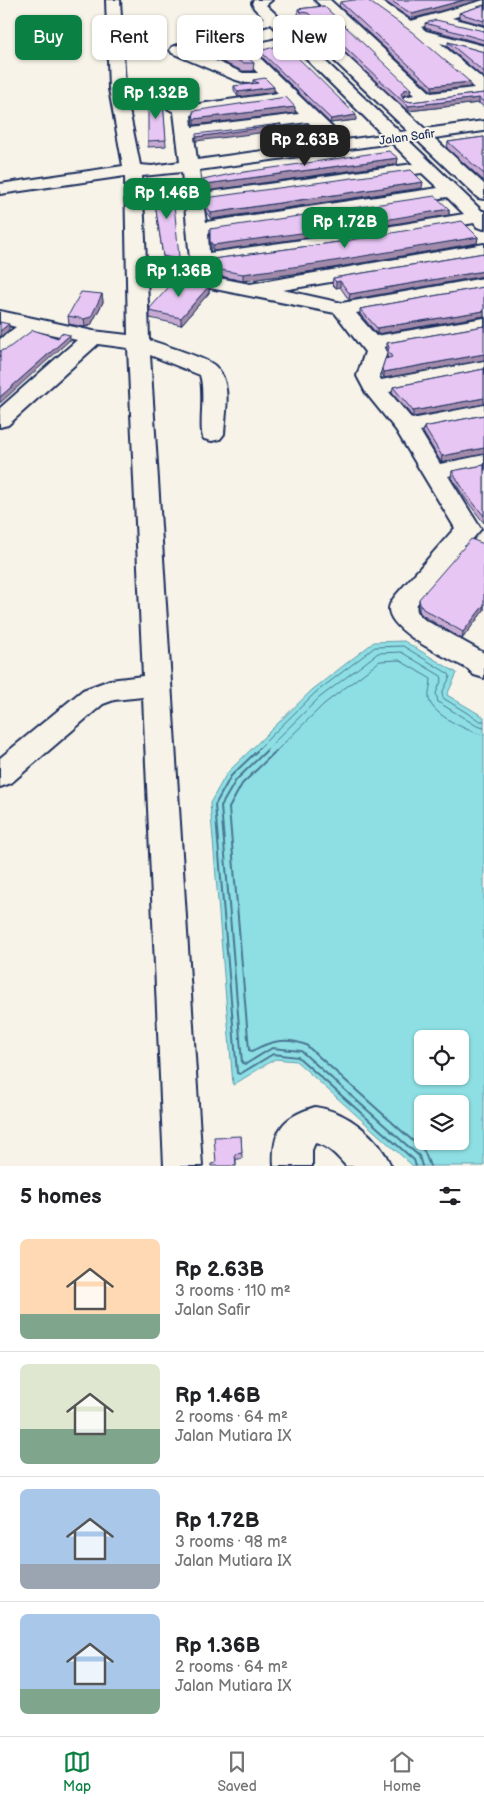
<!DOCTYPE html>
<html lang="en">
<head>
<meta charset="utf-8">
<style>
	:root { --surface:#fff; --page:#f6f6f6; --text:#202124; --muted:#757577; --line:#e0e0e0; --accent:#0b8043 }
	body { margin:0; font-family:"Balsamiq Sans",sans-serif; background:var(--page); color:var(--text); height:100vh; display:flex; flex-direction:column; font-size:19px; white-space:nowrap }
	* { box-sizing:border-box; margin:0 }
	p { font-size:16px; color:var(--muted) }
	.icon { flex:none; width:28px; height:28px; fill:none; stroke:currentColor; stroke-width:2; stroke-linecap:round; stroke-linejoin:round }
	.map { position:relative; height:1166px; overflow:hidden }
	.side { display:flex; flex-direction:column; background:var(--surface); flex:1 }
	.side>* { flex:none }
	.top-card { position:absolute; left:15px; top:15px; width:455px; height:45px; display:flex; gap:10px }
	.controls { position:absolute; left:414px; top:1030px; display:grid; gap:10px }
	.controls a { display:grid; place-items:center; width:55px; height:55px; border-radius:8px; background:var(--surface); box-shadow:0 1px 4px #0004; font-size:25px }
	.price { position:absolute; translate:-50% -42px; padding:0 11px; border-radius:10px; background:var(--accent); color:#fff; font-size:16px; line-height:32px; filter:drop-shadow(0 1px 2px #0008) }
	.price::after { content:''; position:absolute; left:50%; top:30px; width:15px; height:11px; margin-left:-8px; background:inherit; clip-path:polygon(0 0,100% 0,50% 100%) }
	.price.active { background:#222; color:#fff }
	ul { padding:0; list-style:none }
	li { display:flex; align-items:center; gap:15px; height:125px; padding:0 20px }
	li+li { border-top:1px solid var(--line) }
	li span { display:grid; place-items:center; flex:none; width:140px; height:100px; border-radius:8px; color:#555 }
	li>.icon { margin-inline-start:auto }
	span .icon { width:60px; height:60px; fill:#fffc; stroke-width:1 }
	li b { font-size:21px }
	h2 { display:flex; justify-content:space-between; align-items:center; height:60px; padding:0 20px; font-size:21px }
	.tag { padding:0 18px; border-radius:8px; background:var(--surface); box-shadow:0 1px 4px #0004; font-size:18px; line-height:45px }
	.tag.active { background:var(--accent); color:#fff }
	.menu { display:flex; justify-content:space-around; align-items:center; height:70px; border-top:1px solid var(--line); background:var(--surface); font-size:14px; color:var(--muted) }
	.menu a { display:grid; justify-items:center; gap:2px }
	.menu .active { color:var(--accent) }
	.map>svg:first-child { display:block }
	.water { fill:#8ddfe3; stroke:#5f99ae; fill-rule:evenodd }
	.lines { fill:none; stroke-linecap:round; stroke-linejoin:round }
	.shore-far1 { stroke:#497593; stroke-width:1 }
	.shore { stroke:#497593; stroke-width:2 }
	.minor-casing { stroke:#1b2f5e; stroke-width:4 }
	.minor { fill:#f7f3e8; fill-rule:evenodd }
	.wall { fill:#c7aad1; stroke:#1b2f5e }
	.shaded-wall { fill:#a28baa; stroke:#1b2f5e }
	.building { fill:#e7c6f3; stroke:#1b2f5e }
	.labels { text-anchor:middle; stroke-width:4; stroke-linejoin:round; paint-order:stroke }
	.far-street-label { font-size:12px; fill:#1b2f5e; stroke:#f7f3e8 }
</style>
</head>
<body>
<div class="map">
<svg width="484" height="1166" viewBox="0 0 484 1166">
	<rect width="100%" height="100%" fill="#f7f3e8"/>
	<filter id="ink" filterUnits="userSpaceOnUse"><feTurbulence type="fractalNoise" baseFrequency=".02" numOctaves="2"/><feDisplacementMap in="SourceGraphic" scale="10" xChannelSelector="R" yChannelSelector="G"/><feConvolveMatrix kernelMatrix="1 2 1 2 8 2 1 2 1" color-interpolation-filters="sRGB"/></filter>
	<g filter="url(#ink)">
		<path class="water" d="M404 641 457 673 447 695 484 717V1166H413L296 1061 275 1059 233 1085 210 803 227 773 312 690 374 642ZM422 1039H460V1076H422ZM422 1104H460V1141H422Z"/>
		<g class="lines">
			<g class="shore-far1">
				<polyline points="255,752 315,693 375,647 403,646 449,674 450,677 442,693 443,698 480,721 484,721"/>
				<polyline points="264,752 319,698 378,653 401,652 441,676 442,679 436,693 438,702 477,726 484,728"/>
				<path d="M275 752 324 704 380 661 399 660 431 679C431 685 428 692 429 699 432 715 469 732 484 735"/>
			</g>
			<g class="shore">
				<polyline points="257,751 231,776 215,805 237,1073 240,1074 273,1054 298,1057 414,1160 416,1166"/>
				<polyline points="266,751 236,780 221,806 242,1063 246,1064 272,1048 301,1051 419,1156 422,1166"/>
				<path d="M276 751 242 784 229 808 249 1050 252 1051C270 1041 286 1037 306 1045L424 1151 430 1166"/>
			</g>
			<g class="minor-casing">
				<g id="minor">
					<path d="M106 0H120L125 85 166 94 185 106 278 93 266 81 246 83 233 79 172 53 170 50 172 47 264 18 254 8 252 3 254 0H272L266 5 400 132 408 131 297 25 295 22 297 19H307L425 129 484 121V131L434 138 484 184V199L478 198 417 140 409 141 482 211H484V229L477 227 474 223 338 247 211 264 214 277 250 284 484 244V256L283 290 342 303 484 278V290L356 313 376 336 484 318V330L384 347 387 352 379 376 381 380 484 361V373L389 392 412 419 484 405V419L420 431 440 464 484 455V469L448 476 481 529 417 604C415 612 419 615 425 620L484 653V678L474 675 468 669C449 658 390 633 389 609 389 604 393 599 396 595L455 528 396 430 366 393 357 376 365 352 335 313 205 287 147 273 149 340C161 344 209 359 215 366 233 382 225 414 224 434L220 439 212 441 204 439C198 430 206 393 200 375L150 355 202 1166H164L143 697 114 700 103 704 11 783 0 787V758L83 690 110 680 143 676 128 348 98 344 8 425 0 427V408L77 340 37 331 7 353 0 355V339L16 327 0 323V311L93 331 128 335 125 176 0 194V184L123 166 109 89ZM271 24 284 37C272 40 230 50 225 57L227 60 232 61 243 58 258 73H243L191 50ZM291 44 383 135 345 140 256 54ZM126 95 155 101 174 112 180 162 152 166 140 165ZM287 101 299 114 192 127 191 115ZM308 122 328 142 197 160 194 137ZM392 143 413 164 202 193 199 170ZM182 172 190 260 193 272 146 261 142 176ZM422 173 438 188 206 222 203 203ZM447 197 464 214 338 235 209 253 208 233Z"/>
					<polygon points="315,0 330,0 431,93 474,88 413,35 364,0 380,0 411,21 484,0 484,8 452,18 484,27 484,35 436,23 421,27 426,31 484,46 484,55 440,43 484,80 484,96 410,105 404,103 402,100 404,97 414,95"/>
					<path d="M315 1107C347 1111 379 1137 391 1166H346C338 1157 328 1145 315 1143L312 1150V1166H274C272 1131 282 1117 315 1107Z"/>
				</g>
			</g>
			<use href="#minor" class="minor"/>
		</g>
		<g class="wall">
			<polygon points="383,0 480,0 411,19"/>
			<polygon points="340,2 470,87 432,91 339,6"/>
			<polygon points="484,5 484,25 459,18 459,13"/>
			<polygon points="324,6 410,94 404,95 402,97 404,100 411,102 484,93 484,107 479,103 408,111 308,18 301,17 298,14 298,9"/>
			<polygon points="425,23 484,31 484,44 425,28"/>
			<polygon points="448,42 484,52 484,78 448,47"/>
			<polygon points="260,51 356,120 330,123 260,55"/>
			<polygon points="224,54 254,63 253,71 243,71 224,63"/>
			<polygon points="253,80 274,92 238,97 234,90 234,86 253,84"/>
			<polygon points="152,81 198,102 185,104 167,92 156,90 153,85"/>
			<polygon points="163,102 166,146 148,147 148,141"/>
			<polygon points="484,137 484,181 447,148 448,142"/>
			<polygon points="398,158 397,164 206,191 203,187 203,180"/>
			<polygon points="422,188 211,219 206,212 205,205 205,198"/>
			<polygon points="154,197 179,264 176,266 164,263 155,203"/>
			<polygon points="449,209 449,215 338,233 213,251 211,247 210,229"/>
			<polygon points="478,237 477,243 321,270 243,281 216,275 213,266 213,259 339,242"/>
			<polygon points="484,253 484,276 349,300 340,287 336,288 332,284 333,278"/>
			<polygon points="209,286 209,293 181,325 150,318 150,308"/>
			<polygon points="484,287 484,316 377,334 360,314 360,309"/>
			<polygon points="102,294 103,302 91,325 85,327 69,324 68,316"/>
			<polygon points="484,326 384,378 382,374 382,369 388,358 387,357 387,343"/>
			<polygon points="484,369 484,404 413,417 392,393 393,387"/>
			<polygon points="484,415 484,454 441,462 423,432 424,427"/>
			<polygon points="484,465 484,523 467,501 451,477 452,471"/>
			<polygon points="484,544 484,610 462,639 422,615 419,611 419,599"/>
			<polygon points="241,1136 242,1159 236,1159 236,1166 216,1163"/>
		</g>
		<g class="shaded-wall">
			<polygon points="464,0 480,0 411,19 412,14"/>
			<polygon points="470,82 470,87 432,91 432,86"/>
			<polygon points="274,87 274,92 238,97 238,92"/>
			<polygon points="411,89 410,94 404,95 400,99 401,94 404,90"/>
			<polygon points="198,98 198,102 185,104 185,99"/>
			<polygon points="479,98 479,103 408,111 408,106"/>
			<polygon points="295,107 295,113 194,125 194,119"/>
			<polygon points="356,115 356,120 330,123 331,119"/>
			<polygon points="281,124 281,129 267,132 196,141 196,137"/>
			<polygon points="398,158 397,164 206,191 206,184"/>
			<polygon points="423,182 422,188 211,219 211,213"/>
			<polygon points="449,209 449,215 338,233 213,251 213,245"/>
			<polygon points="478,237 477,243 321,270 243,281 243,274"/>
			<polygon points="179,257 179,264 176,266 176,259"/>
			<polygon points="484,271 484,276 349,300 350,294"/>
			<polygon points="340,281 340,287 336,288 336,282"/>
			<polygon points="209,286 209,293 181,325 181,318"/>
			<polygon points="102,294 103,302 91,325 85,327 84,319"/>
			<polygon points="484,311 484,316 377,334 377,328"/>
			<polygon points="9,324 9,330 0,337 0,331"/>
			<polygon points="70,335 70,340 0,403 0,397"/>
			<polygon points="484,354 484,360 384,378 384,372"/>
			<polygon points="484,398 484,404 413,417 413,411"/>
			<polygon points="484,448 484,454 441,462 442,456"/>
			<polygon points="484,605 484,610 462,639 463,632"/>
		</g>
		<g class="building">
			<polygon points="354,0 367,0 412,32 470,82 432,86 340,2"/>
			<polygon points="390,0 464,0 412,14"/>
			<polygon points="484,5 484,21 459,13"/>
			<polygon points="324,6 411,89 404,90 401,94 404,100 411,102 484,93 484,102 479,98 408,106 308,13 301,12 298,9"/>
			<polygon points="436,20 484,31 484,40 425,23"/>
			<polygon points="448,42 484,52 484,72"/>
			<polygon points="284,44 356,115 331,119 260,51"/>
			<polygon points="242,52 254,63 243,63 224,54"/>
			<polygon points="265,78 274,87 238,92 234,86 258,83 253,80"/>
			<polygon points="152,81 198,98 185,99 167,88 156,85"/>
			<polygon points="148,95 163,102 166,140 148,141"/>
			<polygon points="286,97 295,107 194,119 193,111"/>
			<polygon points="281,124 267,127 196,137 196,134"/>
			<polygon points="484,137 484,174 448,142"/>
			<polygon points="389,151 398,158 206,184 203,180 231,174"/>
			<polygon points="411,170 423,182 211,213 206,205 205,198"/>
			<polygon points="172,183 179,257 176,259 163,256 154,197 156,196 155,184"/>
			<polygon points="435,196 449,209 338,228 213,245 210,241 210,229"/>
			<polygon points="462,221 478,237 322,263 243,274 215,269 213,259 339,242"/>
			<polygon points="484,253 484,271 350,294 340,281 336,282 333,278"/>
			<polygon points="176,279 209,286 181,318 150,311 150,308"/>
			<polygon points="484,287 484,311 377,328 360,309"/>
			<polygon points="81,292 102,294 91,317 84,319 68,316"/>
			<polygon points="0,322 9,324 0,331"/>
			<polygon points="484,326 484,354 384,372 382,369 385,359 392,357 388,351 389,347 387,343"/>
			<polygon points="33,330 58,338 61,333 70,335 0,397 0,351 7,349"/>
			<polygon points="484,369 484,398 413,411 393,387"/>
			<polygon points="484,415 484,448 442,456 424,427"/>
			<polygon points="484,465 484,516 467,495 452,471"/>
			<polygon points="471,539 484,544 484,605 463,632 423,609 420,604 419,599"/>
			<polygon points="241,1136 242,1153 235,1154 236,1166 211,1166 211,1164 216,1163 214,1137"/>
		</g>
	</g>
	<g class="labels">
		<g class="far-street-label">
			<text transform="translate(407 137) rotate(-8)" y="4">Jalan Safir</text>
		</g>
	</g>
</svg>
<div class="controls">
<a><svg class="icon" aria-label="locate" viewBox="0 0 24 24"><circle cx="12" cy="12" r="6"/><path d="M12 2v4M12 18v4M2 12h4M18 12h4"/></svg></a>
<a><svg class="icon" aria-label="layers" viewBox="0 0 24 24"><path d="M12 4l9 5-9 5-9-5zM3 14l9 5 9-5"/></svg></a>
</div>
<b class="price" style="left:156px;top:120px">Rp 1.32B</b>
<b class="price active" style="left:305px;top:167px">Rp 2.63B</b>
<b class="price" style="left:167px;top:220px">Rp 1.46B</b>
<b class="price" style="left:345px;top:249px">Rp 1.72B</b>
<b class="price" style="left:179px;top:298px">Rp 1.36B</b>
<div class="top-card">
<a class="tag active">Buy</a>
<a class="tag">Rent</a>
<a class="tag">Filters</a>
<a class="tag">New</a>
</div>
</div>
<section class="side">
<h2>5 homes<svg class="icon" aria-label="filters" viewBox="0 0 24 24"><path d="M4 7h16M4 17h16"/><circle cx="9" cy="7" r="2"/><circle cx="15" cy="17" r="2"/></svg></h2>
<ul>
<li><span style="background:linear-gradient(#ffd9b3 75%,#7fa58c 0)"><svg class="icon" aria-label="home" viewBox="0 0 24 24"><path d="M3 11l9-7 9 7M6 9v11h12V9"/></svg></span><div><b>Rp 2.63B</b><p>3 rooms · 110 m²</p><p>Jalan Safir</p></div></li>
<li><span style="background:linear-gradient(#dfe7d0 65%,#7fa58c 0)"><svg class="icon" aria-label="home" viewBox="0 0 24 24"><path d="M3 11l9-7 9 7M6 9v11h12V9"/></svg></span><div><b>Rp 1.46B</b><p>2 rooms · 64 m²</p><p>Jalan Mutiara IX</p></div></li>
<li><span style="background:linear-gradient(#a9c7e8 75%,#9aa5b1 0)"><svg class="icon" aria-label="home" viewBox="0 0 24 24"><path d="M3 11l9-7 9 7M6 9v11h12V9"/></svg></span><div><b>Rp 1.72B</b><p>3 rooms · 98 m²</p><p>Jalan Mutiara IX</p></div></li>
<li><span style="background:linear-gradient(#a9c7e8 75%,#7fa58c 0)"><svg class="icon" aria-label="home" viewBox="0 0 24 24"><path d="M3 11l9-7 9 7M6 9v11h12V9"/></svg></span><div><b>Rp 1.36B</b><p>2 rooms · 64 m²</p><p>Jalan Mutiara IX</p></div></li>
</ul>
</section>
<nav class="menu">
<a class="active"><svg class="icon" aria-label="map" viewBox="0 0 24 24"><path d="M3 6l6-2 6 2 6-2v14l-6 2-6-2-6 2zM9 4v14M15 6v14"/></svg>Map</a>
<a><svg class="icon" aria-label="saved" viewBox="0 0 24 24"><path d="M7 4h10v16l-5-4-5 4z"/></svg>Saved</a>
<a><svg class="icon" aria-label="home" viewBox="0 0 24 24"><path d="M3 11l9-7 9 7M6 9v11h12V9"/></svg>Home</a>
</nav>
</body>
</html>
